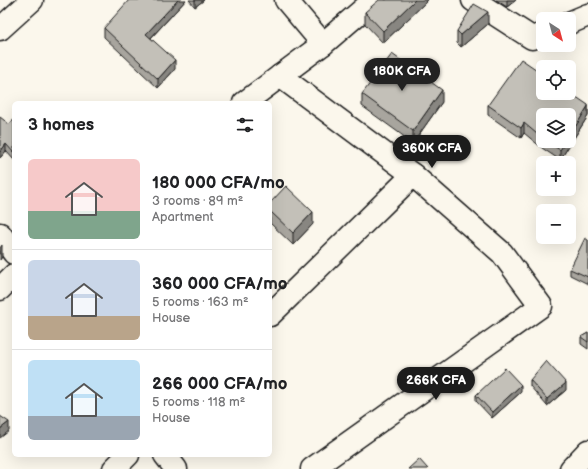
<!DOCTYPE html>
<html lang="en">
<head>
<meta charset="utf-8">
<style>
	:root { --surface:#fff; --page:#f2f2f2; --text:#202124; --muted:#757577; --line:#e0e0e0; --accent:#1c1c1c }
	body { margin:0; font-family:"Balsamiq Sans",sans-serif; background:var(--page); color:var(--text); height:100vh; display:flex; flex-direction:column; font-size:15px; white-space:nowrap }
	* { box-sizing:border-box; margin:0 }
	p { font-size:13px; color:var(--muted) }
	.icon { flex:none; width:22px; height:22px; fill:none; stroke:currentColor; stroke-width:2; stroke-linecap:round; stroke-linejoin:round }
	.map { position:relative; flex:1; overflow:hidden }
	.sheet { position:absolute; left:12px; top:101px; width:260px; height:356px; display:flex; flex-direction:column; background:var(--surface); border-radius:6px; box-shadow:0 4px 16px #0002 }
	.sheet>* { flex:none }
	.needle { width:26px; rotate:144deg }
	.buttons { position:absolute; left:536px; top:12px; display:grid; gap:8px }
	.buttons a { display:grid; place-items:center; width:40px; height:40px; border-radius:6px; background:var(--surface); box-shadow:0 4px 16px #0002; font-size:20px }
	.price { position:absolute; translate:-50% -34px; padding:0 9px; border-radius:14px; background:var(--accent); color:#fff; font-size:13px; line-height:26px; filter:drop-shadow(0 1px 2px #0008) }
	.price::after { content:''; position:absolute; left:50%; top:24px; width:12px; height:9px; margin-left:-6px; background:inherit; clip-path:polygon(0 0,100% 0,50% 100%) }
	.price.selected { background:#222; color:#fff }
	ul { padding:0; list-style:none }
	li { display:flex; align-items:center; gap:12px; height:100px; padding:0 16px }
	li+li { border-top:1px solid var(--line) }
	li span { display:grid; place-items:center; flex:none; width:112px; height:80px; border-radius:6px; color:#555 }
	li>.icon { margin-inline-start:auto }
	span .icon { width:48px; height:48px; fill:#fffc; stroke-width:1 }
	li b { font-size:17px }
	h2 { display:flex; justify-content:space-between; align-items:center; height:48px; padding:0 16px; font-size:17px }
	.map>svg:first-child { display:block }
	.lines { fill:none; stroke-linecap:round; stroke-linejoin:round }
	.minor-casing { stroke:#1c1c1c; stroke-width:25 }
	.minor { stroke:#fbf7ec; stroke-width:22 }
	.wall { fill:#a8a59e; stroke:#1c1c1c; fill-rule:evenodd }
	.shaded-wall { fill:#888681; stroke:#1c1c1c }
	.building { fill:#c3c0b8; stroke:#1c1c1c }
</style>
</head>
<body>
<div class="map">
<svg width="588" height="469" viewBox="0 0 588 469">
	<rect width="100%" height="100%" fill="#fbf7ec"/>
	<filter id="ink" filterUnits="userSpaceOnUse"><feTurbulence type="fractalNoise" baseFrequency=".025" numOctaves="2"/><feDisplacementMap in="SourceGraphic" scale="8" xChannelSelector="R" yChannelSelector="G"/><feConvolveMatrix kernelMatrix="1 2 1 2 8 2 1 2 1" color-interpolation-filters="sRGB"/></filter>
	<g filter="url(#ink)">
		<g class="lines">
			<g class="minor-casing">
				<g id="minor">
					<polyline points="286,0 323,44"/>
					<polyline points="473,0 532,38 543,34"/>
					<polyline points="569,23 588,15"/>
					<polyline points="0,29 32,0"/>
					<polyline points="280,76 413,175 502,253 541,306 312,469"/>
					<polyline points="244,103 323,44 374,0"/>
					<polyline points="0,234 14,253"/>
					<polyline points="0,289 14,275"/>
					<polyline points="270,315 413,175"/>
					<polyline points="165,455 176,469"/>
					<polyline points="114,469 128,455"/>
					<polyline points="571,469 588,451"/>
				</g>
			</g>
			<use href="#minor" class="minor"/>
		</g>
		<g class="wall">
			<polygon points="186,0 151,38 175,69 158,88 104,37 104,28"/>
			<polygon points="189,0 204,0 195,7"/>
			<polygon points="428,0 383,43 365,24 365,12"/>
			<polygon points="496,0 516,0 507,7"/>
			<polygon points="488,24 461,47 457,43 457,31"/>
			<polygon points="362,94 442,102 413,143 362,106"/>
			<path d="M488 105H588V116L560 160 542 148 524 133 521 138 488 115ZM543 115 569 141H543Z"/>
			<polygon points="14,120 14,160 6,151 0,158 9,124"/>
			<polygon points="270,203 313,224 293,245 270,223"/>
			<polygon points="588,240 588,284 570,275 570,269"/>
			<polygon points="588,333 588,349 581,344 581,337"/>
			<polygon points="530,380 566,390 547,406 530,386"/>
			<polygon points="521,392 492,418 476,401 476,395"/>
		</g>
		<g class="shaded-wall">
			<polygon points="178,0 186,0 146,43 146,34"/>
			<polygon points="195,0 204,0 195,7"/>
			<polygon points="415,0 428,0 383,43 383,31"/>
			<polygon points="507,0 516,0 507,7"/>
			<polygon points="488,12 488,24 461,47 461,35"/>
			<polygon points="175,60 175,69 158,88 158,79"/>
			<polygon points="442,90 442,102 413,143 413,131"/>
			<polygon points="588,106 588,116 560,160 560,150 566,141 569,141 569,137"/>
			<polygon points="524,123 524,133 521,138 521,128"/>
			<polygon points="6,144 6,151 0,158 0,152"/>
			<polygon points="313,212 313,224 293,245 293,233"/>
			<polygon points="2,245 2,257 0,260 0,248"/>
			<polygon points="566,383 566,390 547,406 547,399"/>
			<polygon points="521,385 521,392 492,418 492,412"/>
			<polygon points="9,422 9,431 0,438 0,429"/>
		</g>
		<g class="building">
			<polygon points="129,0 178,0 146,34 175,60 158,79 104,28"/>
			<polygon points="379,0 415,0 383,31 365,12"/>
			<polygon points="474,4 488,12 461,35 457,31"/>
			<polygon points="392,54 442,90 413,131 362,94"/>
			<polygon points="521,59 543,74 543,93 569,93 569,92 588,105 588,106 569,137 569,115 543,115 543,139 524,123 521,128 488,105"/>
			<polygon points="0,117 9,124 14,120 14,153 6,144 0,152"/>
			<polygon points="546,141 566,141 560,150"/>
			<polygon points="286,186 313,212 293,233 270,211 270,203"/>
			<polygon points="585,238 588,240 588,277 570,269"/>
			<polygon points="588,333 588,342 581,337"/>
			<polygon points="546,361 566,383 547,399 530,380"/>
			<polygon points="505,368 521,385 492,412 476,395"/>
			<polygon points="0,416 9,422 0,429"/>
			<polygon points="419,459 428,469 408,469"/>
		</g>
	</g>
</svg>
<div class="buttons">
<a><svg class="needle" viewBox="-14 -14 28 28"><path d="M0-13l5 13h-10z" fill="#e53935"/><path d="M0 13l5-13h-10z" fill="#757577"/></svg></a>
<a><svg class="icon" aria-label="locate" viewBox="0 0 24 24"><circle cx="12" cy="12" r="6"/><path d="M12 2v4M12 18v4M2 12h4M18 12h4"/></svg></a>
<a><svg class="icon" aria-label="layers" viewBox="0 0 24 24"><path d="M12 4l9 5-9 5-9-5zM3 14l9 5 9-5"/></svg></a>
<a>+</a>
<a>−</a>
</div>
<b class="price selected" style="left:402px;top:92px">180K CFA</b>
<b class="price" style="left:432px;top:169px">360K CFA</b>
<b class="price" style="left:436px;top:401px">266K CFA</b>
<section class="sheet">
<h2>3 homes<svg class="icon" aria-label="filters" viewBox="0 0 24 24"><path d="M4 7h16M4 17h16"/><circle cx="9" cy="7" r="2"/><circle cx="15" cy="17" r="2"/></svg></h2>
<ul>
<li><span style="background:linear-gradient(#f6c9c9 65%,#7fa58c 0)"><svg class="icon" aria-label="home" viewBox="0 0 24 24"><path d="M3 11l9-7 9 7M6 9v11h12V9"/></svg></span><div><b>180 000 CFA/mo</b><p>3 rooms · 89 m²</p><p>Apartment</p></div></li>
<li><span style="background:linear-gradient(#c9d6e8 70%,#b9a48a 0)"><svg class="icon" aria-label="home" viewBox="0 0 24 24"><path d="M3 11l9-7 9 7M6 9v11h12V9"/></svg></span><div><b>360 000 CFA/mo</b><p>5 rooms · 163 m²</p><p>House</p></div></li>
<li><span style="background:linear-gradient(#bfe0f5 70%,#9aa5b1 0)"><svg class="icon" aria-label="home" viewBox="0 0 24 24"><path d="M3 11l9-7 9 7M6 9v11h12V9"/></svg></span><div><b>266 000 CFA/mo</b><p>5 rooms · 118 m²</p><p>House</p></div></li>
</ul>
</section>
</div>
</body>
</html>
